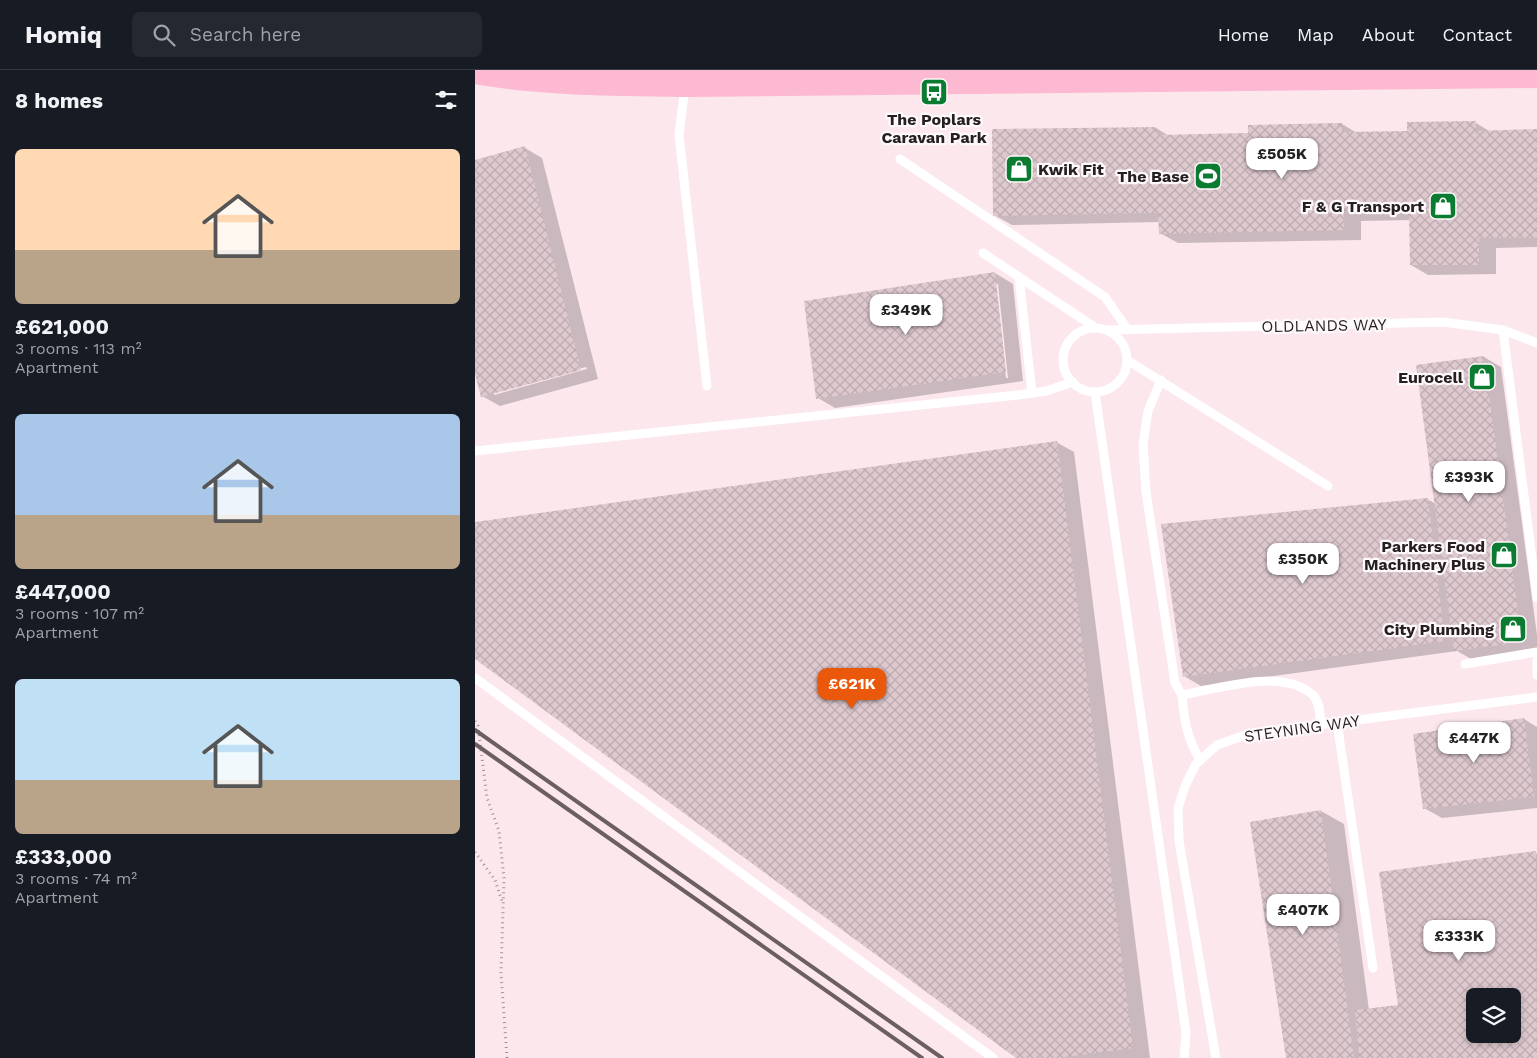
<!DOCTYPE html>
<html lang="en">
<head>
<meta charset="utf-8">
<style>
	:root { --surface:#171b24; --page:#242831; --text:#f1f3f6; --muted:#9ea1a6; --line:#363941; --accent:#ea580c }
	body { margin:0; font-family:"Work Sans",sans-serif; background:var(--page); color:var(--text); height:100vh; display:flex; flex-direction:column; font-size:19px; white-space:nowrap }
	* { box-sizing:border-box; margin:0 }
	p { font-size:16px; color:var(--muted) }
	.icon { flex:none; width:28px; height:28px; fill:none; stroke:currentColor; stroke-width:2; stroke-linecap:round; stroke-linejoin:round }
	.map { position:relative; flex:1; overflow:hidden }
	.details { display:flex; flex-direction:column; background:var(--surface); width:475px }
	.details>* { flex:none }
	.tools { position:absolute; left:991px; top:918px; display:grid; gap:10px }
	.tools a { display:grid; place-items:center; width:55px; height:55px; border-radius:8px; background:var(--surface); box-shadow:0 2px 8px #0003; font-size:25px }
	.price { position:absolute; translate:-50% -42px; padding:0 11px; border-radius:10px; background:#fff; color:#222; font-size:16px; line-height:32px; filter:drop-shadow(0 1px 2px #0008) }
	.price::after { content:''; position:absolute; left:50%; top:30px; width:15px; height:11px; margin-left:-8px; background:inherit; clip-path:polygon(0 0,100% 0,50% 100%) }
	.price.active { background:var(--accent); color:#fff }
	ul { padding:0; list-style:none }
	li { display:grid; align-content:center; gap:10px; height:265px; padding:0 15px }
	li span { display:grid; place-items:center; height:155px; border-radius:8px; color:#555 }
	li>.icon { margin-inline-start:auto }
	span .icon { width:90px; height:90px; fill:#fffc; stroke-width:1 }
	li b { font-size:21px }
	h2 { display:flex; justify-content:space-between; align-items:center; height:60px; padding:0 15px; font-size:21px }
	header { display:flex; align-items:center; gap:30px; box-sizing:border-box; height:70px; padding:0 25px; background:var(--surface); border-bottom:1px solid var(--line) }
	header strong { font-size:24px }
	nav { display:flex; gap:28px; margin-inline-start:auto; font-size:18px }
	.search { width:350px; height:45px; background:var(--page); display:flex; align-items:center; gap:12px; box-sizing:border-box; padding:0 18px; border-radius:8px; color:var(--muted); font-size:19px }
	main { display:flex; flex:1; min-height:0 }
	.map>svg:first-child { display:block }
	.shadow { fill:#0003; fill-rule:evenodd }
	.building { fill:url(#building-cross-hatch); fill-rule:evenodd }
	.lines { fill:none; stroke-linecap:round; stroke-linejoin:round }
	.path { stroke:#a19296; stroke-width:3; stroke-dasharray:1 4; stroke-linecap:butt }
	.service { stroke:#fff; stroke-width:9 }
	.primary { stroke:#fcb9d1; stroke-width:28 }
	.rail { stroke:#6b5f62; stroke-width:4 }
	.labels { text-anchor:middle; stroke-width:4.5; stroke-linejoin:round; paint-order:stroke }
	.poi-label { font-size:16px; font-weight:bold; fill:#261f21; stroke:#fef9fb; text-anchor:end }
	.street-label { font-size:16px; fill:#261f21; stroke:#fef9fb }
</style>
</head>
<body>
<header>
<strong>Homiq</strong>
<div class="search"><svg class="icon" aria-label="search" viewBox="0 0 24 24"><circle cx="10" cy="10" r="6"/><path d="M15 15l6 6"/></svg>Search here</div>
<nav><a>Home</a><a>Map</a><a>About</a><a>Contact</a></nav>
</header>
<main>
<section class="details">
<h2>8 homes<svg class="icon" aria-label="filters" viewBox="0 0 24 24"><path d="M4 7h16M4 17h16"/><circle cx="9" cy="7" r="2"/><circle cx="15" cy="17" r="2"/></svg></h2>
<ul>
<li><span style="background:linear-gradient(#ffd9b3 65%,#b9a48a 0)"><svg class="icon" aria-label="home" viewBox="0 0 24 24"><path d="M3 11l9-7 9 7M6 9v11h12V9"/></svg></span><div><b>£621,000</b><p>3 rooms · 113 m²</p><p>Apartment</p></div></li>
<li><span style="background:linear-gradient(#a9c7e8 65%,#b9a48a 0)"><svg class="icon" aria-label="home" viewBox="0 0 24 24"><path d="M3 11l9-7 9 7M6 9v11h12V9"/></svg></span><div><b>£447,000</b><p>3 rooms · 107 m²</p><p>Apartment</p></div></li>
<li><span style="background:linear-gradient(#bfe0f5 65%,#b9a48a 0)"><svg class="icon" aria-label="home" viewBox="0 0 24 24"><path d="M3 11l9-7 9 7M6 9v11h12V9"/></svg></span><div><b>£333,000</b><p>3 rooms · 74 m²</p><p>Apartment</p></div></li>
</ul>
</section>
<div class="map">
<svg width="1062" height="988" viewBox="0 0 1062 988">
	<defs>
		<pattern id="building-cross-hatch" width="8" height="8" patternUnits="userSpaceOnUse" patternTransform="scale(1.25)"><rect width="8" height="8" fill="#dec9cf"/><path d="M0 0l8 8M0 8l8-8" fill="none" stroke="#beacb1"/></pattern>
	</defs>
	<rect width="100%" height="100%" fill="#fce7ed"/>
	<g class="shadow">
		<polygon points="1001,53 1016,62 1062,61 1062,177 1021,178 1021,204 953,205 936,195 936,150 886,151 886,170 703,173 685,163 684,152 537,155 519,145 681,58 694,66 774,64 867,54 882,63 934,63"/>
		<path d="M50 78 67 88 123 309 25 336 7 326 0 299V92ZM111 297 112 299 19 325V322Z"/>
		<path d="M520 203 538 214 548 311 360 338 343 328ZM520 214H523L533 308H531Z"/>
		<polygon points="1009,287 1026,297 1062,565 1062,582 998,590 982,581 726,616 709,606 952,429 961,434"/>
		<polygon points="581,372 599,382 675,988 543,988 0,587 0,454"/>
		<polygon points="1049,649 1062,657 1062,738 967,748 949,738"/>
		<path d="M846 741 869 754 894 940 924 936 1062 783V988H812ZM1000 926H1038V964H1000Z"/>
	</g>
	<g class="building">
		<polygon points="1001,51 1001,61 1062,59 1062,168 1004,168 1004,195 935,195 934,141 869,141 869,160 684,164 683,143 518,146 517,59 681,57 683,65 773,63 773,55 867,53 867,62 932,61 932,52"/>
		<polygon points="50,76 106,300 6,327 0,304 0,90"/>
		<polygon points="520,202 531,302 341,329 329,231"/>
		<polygon points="1009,286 1047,572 979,581 941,295"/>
		<polygon points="582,371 658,978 584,988 541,988 0,589 0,452"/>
		<polygon points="953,428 970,571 708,607 686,454"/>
		<polygon points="1049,648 1059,727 948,739 938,664"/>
		<polygon points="846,740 879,988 811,988 775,752"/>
		<path d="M1061 781 1062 988H884L880 940 923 935 904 802ZM1000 926H1038V964H1000Z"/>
	</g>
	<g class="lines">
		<g class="path">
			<polyline points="0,651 3,656 12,728 24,761 29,808 26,903 32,988"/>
			<polyline points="0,782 20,810 28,834"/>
		</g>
		<g class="service">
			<polyline points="210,16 204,65 232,316"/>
			<polyline points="425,89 630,227 653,260"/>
			<polyline points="508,183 544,207"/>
			<circle cx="620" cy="290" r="32"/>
			<polyline points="633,260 968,252 1028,260 1062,273"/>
			<polyline points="1028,260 1062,528"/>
			<polyline points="652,290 853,416"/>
			<polyline points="686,310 673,341 668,374 671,422 700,613 707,625"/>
			<polyline points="620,322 711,963 709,988"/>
			<polyline points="557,323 544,207 621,258"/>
			<polyline points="0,381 543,325 571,321 598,312"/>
			<polyline points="1062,591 1062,605"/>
			<polyline points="990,594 1062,582"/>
			<polyline points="0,608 518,988"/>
			<polyline points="862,652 898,898"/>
			<path d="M725 690C712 668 709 650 707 625 743 619 808 597 838 625 845 632 845 645 846 654"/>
			<polyline points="741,988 704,771 703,738 710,716 721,694 742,675 773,664 1062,627"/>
		</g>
		<path class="primary" d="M0 0C70 12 140 12 211 13L1062 4"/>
		<g class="rail">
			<polyline points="0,660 467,988"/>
			<polyline points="0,674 447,988"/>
		</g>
	</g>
	<defs>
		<g id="bus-square" transform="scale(1.4375)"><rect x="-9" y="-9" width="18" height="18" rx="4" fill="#0b7b31" stroke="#fef9fb"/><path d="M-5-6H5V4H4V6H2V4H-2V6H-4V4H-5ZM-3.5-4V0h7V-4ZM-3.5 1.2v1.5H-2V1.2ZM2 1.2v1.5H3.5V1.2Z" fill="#fff"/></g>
		<g id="shop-square" transform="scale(1.4375)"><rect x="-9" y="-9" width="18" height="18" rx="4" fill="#0b7b31" stroke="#fef9fb"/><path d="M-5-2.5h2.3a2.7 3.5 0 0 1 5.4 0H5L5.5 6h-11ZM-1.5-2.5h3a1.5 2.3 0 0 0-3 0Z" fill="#fff"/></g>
		<g id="stadium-square" transform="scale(1.4375)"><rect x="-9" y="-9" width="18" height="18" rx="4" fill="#0b7b31" stroke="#fef9fb"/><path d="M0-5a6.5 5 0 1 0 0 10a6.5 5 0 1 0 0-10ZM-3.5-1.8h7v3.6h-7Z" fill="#fff"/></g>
	</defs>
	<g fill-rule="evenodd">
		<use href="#bus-square" x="459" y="22"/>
		<use href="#shop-square" x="544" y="99"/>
		<use href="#stadium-square" x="733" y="106"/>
		<use href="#shop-square" x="968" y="136"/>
		<use href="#shop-square" x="1007" y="307"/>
		<use href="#shop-square" x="1029" y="485"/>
		<use href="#shop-square" x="1038" y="559"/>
	</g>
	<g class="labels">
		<g class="poi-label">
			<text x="459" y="55" text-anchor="middle">The Poplars<tspan x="459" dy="18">Caravan Park</tspan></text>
			<text x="563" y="105" text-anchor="start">Kwik Fit</text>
			<text x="714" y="112">The Base</text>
			<text x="949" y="142">F &amp; G Transport</text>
			<text x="988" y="313">Eurocell</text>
			<text x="1010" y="482">Parkers Food<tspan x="1010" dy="18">Machinery Plus</tspan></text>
			<text x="1019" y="565">City Plumbing</text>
		</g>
		<g class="street-label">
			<text transform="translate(849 255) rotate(-1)" y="6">OLDLANDS WAY</text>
			<text transform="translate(827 658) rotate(-8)" y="6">STEYNING WAY</text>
		</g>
	</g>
</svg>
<div class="tools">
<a><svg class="icon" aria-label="layers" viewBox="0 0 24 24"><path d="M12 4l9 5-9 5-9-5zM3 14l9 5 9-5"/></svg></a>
</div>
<b class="price" style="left:807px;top:110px">£505K</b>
<b class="price" style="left:431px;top:266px">£349K</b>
<b class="price" style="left:994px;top:433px">£393K</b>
<b class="price" style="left:828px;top:515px">£350K</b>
<b class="price active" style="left:377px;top:640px">£621K</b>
<b class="price" style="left:999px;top:694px">£447K</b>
<b class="price" style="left:828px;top:866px">£407K</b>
<b class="price" style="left:984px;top:892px">£333K</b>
</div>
</main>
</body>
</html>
